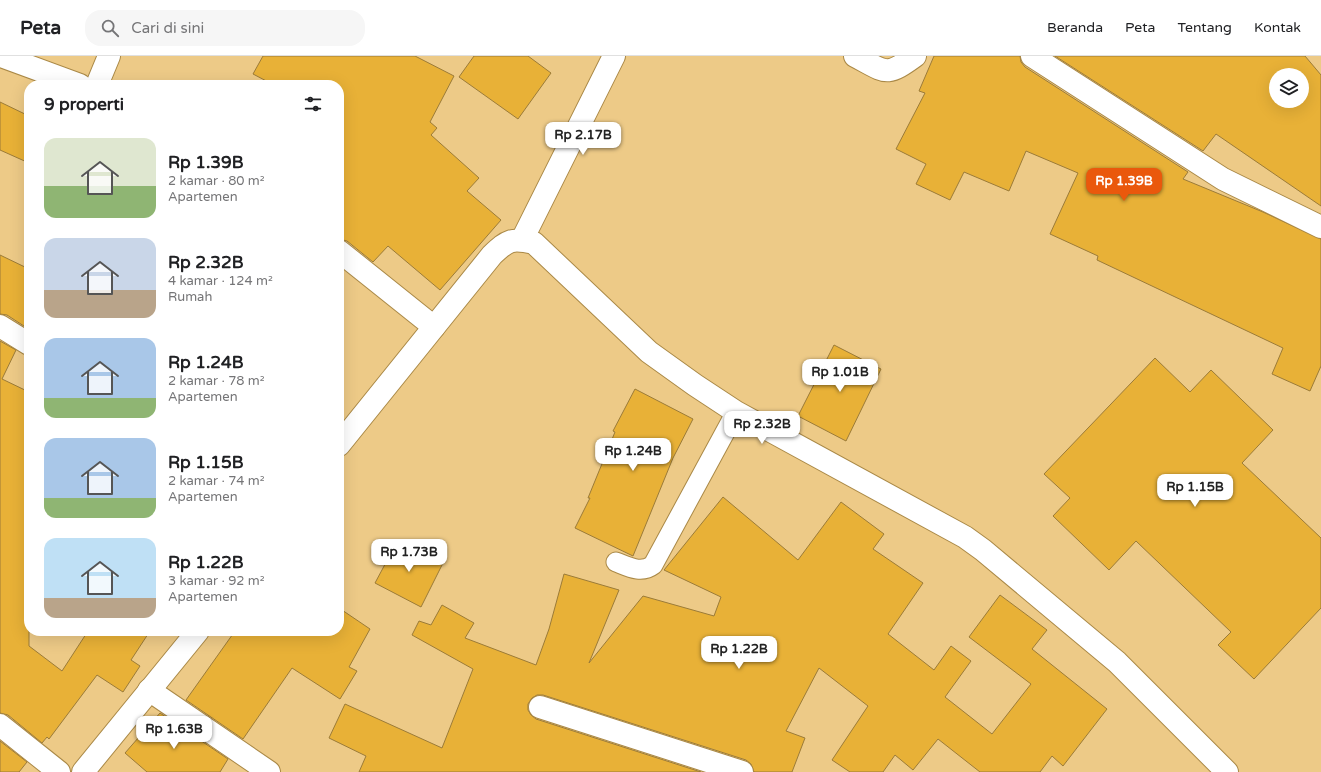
<!DOCTYPE html>
<html lang="id">
<head>
<meta charset="utf-8">
<style>
	:root { --surface:#fff; --page:#f6f6f6; --text:#202124; --muted:#757577; --line:#e0e0e0; --accent:#ea580c }
	body { margin:0; font-family:"Varela Round",sans-serif; background:var(--page); color:var(--text); height:100vh; display:flex; flex-direction:column; font-size:15px; white-space:nowrap }
	* { box-sizing:border-box; margin:0 }
	p { font-size:13px; color:var(--muted) }
	.icon { flex:none; width:22px; height:22px; fill:none; stroke:currentColor; stroke-width:2; stroke-linecap:round; stroke-linejoin:round }
	.map { position:relative; flex:1; overflow:hidden }
	.panel { position:absolute; left:24px; top:24px; width:320px; height:556px; display:flex; flex-direction:column; background:var(--surface); border-radius:16px; box-shadow:0 4px 16px #0002 }
	.panel>* { flex:none }
	.buttons { position:absolute; left:1269px; top:12px; display:grid; gap:8px }
	.buttons a { display:grid; place-items:center; width:40px; height:40px; border-radius:50%; background:var(--surface); box-shadow:0 4px 16px #0002; font-size:20px }
	.price { position:absolute; translate:-50% -34px; padding:0 9px; border-radius:8px; background:#fff; color:#222; font-size:13px; line-height:26px; filter:drop-shadow(0 1px 2px #0008) }
	.price::after { content:''; position:absolute; left:50%; top:24px; width:12px; height:9px; margin-left:-6px; background:inherit; clip-path:polygon(0 0,100% 0,50% 100%) }
	.price.selected { background:var(--accent); color:#fff }
	ul { padding:0; list-style:none }
	li { display:flex; align-items:center; gap:12px; height:100px; padding:0 20px }
	li span { display:grid; place-items:center; flex:none; width:112px; height:80px; border-radius:12px; color:#555 }
	li>.icon { margin-inline-start:auto }
	span .icon { width:48px; height:48px; fill:#fffc; stroke-width:1 }
	li b { font-size:17px }
	h2 { display:flex; justify-content:space-between; align-items:center; height:48px; padding:0 20px; font-size:17px }
	header { display:flex; align-items:center; gap:24px; box-sizing:border-box; height:56px; padding:0 20px; background:var(--surface); border-bottom:1px solid var(--line) }
	header strong { font-size:19px }
	nav { display:flex; gap:22px; margin-inline-start:auto; font-size:14px }
	.search { width:280px; height:36px; background:var(--page); display:flex; align-items:center; gap:10px; box-sizing:border-box; padding:0 14px; border-radius:16px; color:var(--muted); font-size:15px }
	.map>svg:first-child { display:block }
	.building { fill:#e8b137; stroke:#9b7b38; fill-rule:evenodd }
	.lines { fill:none; stroke-linecap:round; stroke-linejoin:round }
	.service-casing { stroke:#aa8947; stroke-width:21 }
	.minor-casing { stroke:#aa8947; stroke-width:24 }
	.service { stroke:#fff; stroke-width:19 }
	.minor { stroke:#fff; stroke-width:22 }
</style>
</head>
<body>
<header>
<strong>Peta</strong>
<div class="search"><svg class="icon" aria-label="search" viewBox="0 0 24 24"><circle cx="10" cy="10" r="6"/><path d="M15 15l6 6"/></svg>Cari di sini</div>
<nav><a>Beranda</a><a>Peta</a><a>Tentang</a><a>Kontak</a></nav>
</header>
<div class="map">
<svg width="1321" height="716" viewBox="0 0 1321 716">
	<rect width="100%" height="100%" fill="#edca87"/>
	<g class="building">
		<polygon points="263,0 415,0 454,20 430,66 437,72 431,79 479,122 467,135 501,164 440,234 388,190 373,206 347,185 339,183 339,29 274,29 253,18"/>
		<polygon points="474,0 528,0 551,17 518,63 459,21"/>
		<polygon points="934,0 1020,0 1021,6 1025,11 1188,116 1183,123 1263,156 1321,183 1321,310 1310,335 1272,318 1283,292 1097,204 1098,200 1050,178 1078,117 1026,95 1009,135 964,116 950,144 916,128 926,108 896,93 925,37 919,35"/>
		<path d="M1055 0H1305L1321 19V150L1216 78 1203 95ZM1276 19H1302V45H1276Z"/>
		<polygon points="0,46 29,60 29,107 0,94"/>
		<polygon points="0,199 29,213 29,267 27,272 7,259 0,258"/>
		<polygon points="0,285 16,294 2,323 29,336 29,590 62,615 88,575 150,575 131,604 140,610 123,636 97,619 49,683 47,681 42,687 8,659 0,657"/>
		<polygon points="834,289 881,313 846,385 798,360"/>
		<polygon points="1155,302 1190,336 1211,314 1273,374 1242,407 1321,482 1321,552 1254,623 1218,589 1231,576 1136,485 1109,514 1053,460 1070,442 1044,418"/>
		<polygon points="635,333 693,363 673,402 633,500 575,472 590,442 588,442 615,376 613,375"/>
		<polygon points="723,441 798,504 841,446 884,478 873,493 923,527 888,578 934,614 951,590 971,605 945,641 992,678 1031,628 969,581 1000,539 1047,574 1032,593 1107,653 1063,710 1052,700 1040,716 980,716 938,683 913,714 895,699 883,716 850,716 832,704 868,650 819,612 786,675 805,682 792,716 754,716 751,708 746,704 543,639 537,639 532,642 528,648 528,654 531,659 536,663 701,716 359,716 366,700 329,682 345,648 442,692 473,613 412,579 419,565 431,569 442,549 474,567 465,582 536,609 549,573 564,518 619,534 589,607 643,540 714,560 721,541 664,514"/>
		<polygon points="398,484 443,507 421,551 375,527"/>
		<polygon points="339,552 370,573 349,611 357,615 340,643 292,612 243,683 186,644 235,575 339,575"/>
		<polygon points="160,657 228,703 220,716 147,716 125,697"/>
		<polygon points="0,685 27,706 19,716 0,716"/>
	</g>
	<g class="lines">
		<g class="service-casing">
			<path id="service" d="M616 506C629 511 641 518 653 509L736 356"/>
		</g>
		<g class="minor-casing">
			<g id="minor">
				<polyline points="1,0 80,29"/>
				<path d="M855 0C886 16 885 22 915 0"/>
				<polyline points="1032,0 1223,123 1321,171"/>
				<polyline points="97,29 109,0"/>
				<polyline points="522,184 614,0"/>
				<polyline points="339,195 434,271"/>
				<polyline points="0,270 29,288"/>
				<path d="M339 389 492 199C508 184 511 182 534 187L649 296 695 329 736 356 965 481 983 494 1117 606 1227 716"/>
				<polyline points="149,634 269,716"/>
				<polyline points="540,651 742,716"/>
				<polyline points="0,669 59,716"/>
				<polyline points="83,716 198,575"/>
			</g>
		</g>
		<use href="#service" class="service"/>
		<use href="#minor" class="minor"/>
	</g>
</svg>
<div class="buttons">
<a><svg class="icon" aria-label="layers" viewBox="0 0 24 24"><path d="M12 4l9 5-9 5-9-5zM3 14l9 5 9-5"/></svg></a>
</div>
<b class="price" style="left:583px;top:100px">Rp 2.17B</b>
<b class="price selected" style="left:1124px;top:146px">Rp 1.39B</b>
<b class="price" style="left:840px;top:337px">Rp 1.01B</b>
<b class="price" style="left:762px;top:389px">Rp 2.32B</b>
<b class="price" style="left:633px;top:416px">Rp 1.24B</b>
<b class="price" style="left:1195px;top:452px">Rp 1.15B</b>
<b class="price" style="left:409px;top:517px">Rp 1.73B</b>
<b class="price" style="left:739px;top:614px">Rp 1.22B</b>
<b class="price" style="left:174px;top:694px">Rp 1.63B</b>
<section class="panel">
<h2>9 properti<svg class="icon" aria-label="filters" viewBox="0 0 24 24"><path d="M4 7h16M4 17h16"/><circle cx="9" cy="7" r="2"/><circle cx="15" cy="17" r="2"/></svg></h2>
<ul>
<li><span style="background:linear-gradient(#dfe7d0 60%,#8fb573 0)"><svg class="icon" aria-label="home" viewBox="0 0 24 24"><path d="M3 11l9-7 9 7M6 9v11h12V9"/></svg></span><div><b>Rp 1.39B</b><p>2 kamar · 80 m²</p><p>Apartemen</p></div></li>
<li><span style="background:linear-gradient(#c9d6e8 65%,#b9a48a 0)"><svg class="icon" aria-label="home" viewBox="0 0 24 24"><path d="M3 11l9-7 9 7M6 9v11h12V9"/></svg></span><div><b>Rp 2.32B</b><p>4 kamar · 124 m²</p><p>Rumah</p></div></li>
<li><span style="background:linear-gradient(#a9c7e8 75%,#8fb573 0)"><svg class="icon" aria-label="home" viewBox="0 0 24 24"><path d="M3 11l9-7 9 7M6 9v11h12V9"/></svg></span><div><b>Rp 1.24B</b><p>2 kamar · 78 m²</p><p>Apartemen</p></div></li>
<li><span style="background:linear-gradient(#a9c7e8 75%,#8fb573 0)"><svg class="icon" aria-label="home" viewBox="0 0 24 24"><path d="M3 11l9-7 9 7M6 9v11h12V9"/></svg></span><div><b>Rp 1.15B</b><p>2 kamar · 74 m²</p><p>Apartemen</p></div></li>
<li><span style="background:linear-gradient(#bfe0f5 75%,#b9a48a 0)"><svg class="icon" aria-label="home" viewBox="0 0 24 24"><path d="M3 11l9-7 9 7M6 9v11h12V9"/></svg></span><div><b>Rp 1.22B</b><p>3 kamar · 92 m²</p><p>Apartemen</p></div></li>
</ul>
</section>
</div>
</body>
</html>
